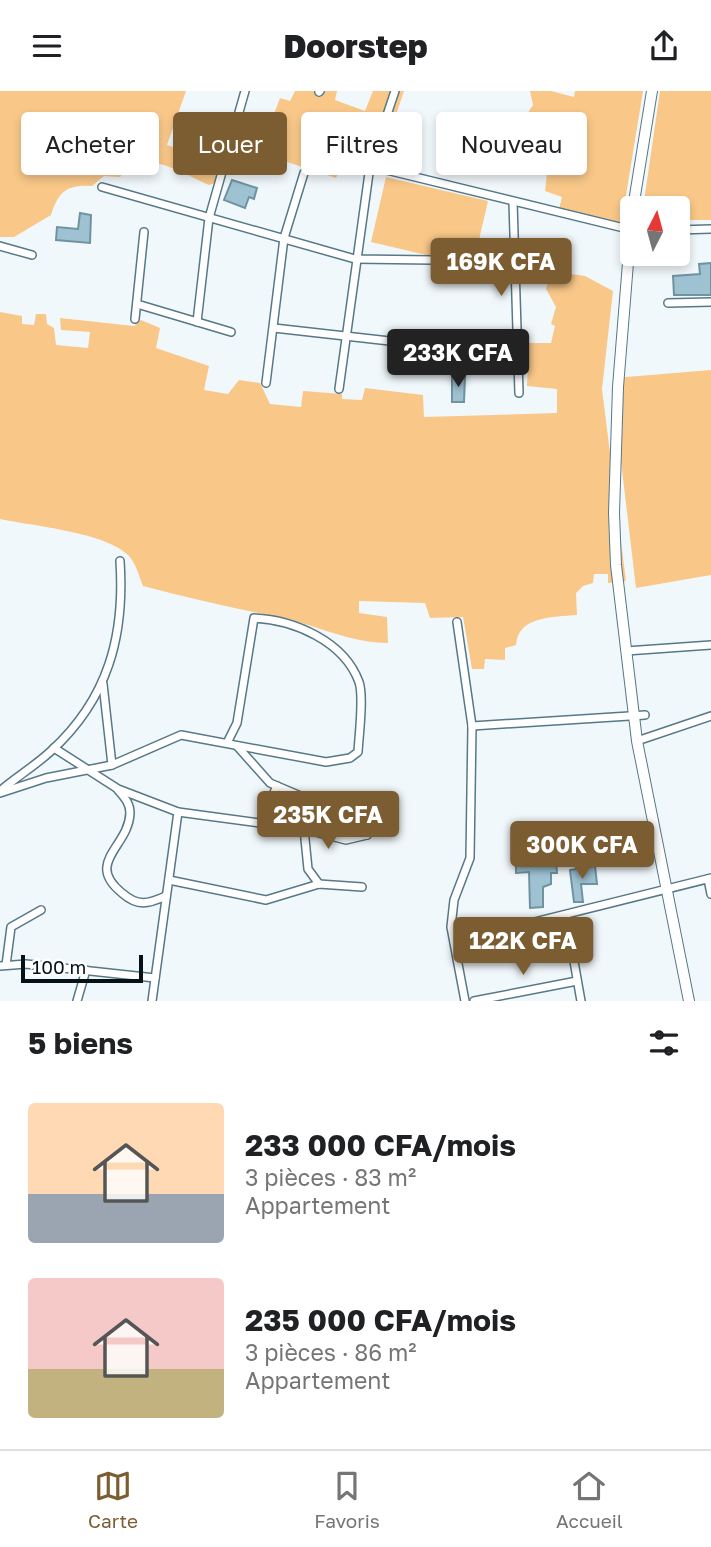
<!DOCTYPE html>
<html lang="fr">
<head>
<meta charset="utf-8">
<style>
	:root { --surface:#fff; --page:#f2f2f2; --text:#202124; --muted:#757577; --line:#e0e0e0; --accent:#7c5d32 }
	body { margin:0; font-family:"Golos Text",sans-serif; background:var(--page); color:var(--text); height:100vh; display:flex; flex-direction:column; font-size:26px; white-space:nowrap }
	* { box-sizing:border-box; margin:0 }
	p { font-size:23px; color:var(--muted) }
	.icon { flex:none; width:38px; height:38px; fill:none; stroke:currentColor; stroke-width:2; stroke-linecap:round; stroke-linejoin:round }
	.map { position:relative; height:910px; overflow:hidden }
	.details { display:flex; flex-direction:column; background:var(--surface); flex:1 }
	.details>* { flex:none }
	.hud { position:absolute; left:21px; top:21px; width:670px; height:63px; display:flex; gap:14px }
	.needle { width:46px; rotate:6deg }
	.tools { position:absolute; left:620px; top:105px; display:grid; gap:14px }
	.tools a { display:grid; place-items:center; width:70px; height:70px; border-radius:7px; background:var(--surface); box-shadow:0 4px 10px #0003; font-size:35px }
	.scale { position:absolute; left:21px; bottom:18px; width:122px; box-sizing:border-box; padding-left:7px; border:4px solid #051218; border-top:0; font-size:19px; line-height:24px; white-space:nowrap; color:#051218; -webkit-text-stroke:5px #fff; paint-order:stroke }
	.price { position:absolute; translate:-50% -60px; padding:0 16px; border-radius:7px; background:var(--accent); color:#fff; font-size:23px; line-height:46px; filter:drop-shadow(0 2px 4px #0008) }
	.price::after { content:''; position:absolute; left:50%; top:42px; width:21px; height:16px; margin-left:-10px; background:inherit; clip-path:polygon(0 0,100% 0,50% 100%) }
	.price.current { background:#222; color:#fff }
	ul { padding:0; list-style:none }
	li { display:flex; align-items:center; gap:21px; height:175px; padding:0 28px }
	li span { display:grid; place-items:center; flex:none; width:196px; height:140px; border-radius:7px; color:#555 }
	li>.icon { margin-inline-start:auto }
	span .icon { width:84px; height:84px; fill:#fffc; stroke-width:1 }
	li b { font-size:30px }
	h2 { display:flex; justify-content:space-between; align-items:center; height:84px; padding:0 28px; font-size:30px }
	.chip { padding:0 24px; border-radius:7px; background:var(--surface); box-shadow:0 4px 10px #0003; font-size:24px; line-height:63px }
	.chip.current { background:var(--accent); color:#fff }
	header { display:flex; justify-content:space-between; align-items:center; height:91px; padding:0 28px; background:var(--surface); font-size:32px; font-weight:800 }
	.tabs { display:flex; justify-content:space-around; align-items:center; height:98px; border-top:2px solid var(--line); background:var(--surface); font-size:19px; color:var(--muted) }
	.tabs a { display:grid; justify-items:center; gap:4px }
	.tabs .current { color:var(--accent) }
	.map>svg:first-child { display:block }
	.green { fill:#f9c889 }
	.building { fill:#9ec2d2; stroke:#7093a2; stroke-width:2 }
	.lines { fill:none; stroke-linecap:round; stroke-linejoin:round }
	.street-casing { stroke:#567887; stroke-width:10 }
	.secondary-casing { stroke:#567887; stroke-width:12 }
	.street { stroke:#fff; stroke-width:7 }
	.secondary { stroke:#fff; stroke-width:10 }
</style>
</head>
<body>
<header><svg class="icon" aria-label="menu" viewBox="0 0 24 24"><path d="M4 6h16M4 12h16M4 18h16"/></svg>Doorstep<svg class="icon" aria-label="share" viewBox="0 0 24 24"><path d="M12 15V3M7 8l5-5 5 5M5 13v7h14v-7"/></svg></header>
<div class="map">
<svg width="711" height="910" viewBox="0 0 711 910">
	<rect width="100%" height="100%" fill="#f1f8fb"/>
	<g class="green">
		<path d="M0 0H186L167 54 198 64 205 46 232 56 221 90 209 94C181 82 142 54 120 86L104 85 92 95C67 93 58 101 51 124L14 146H0Z"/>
		<polygon points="295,0 337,0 335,9 365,20 373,0 404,0 393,33 361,24 336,87 284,70 287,59 275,55 281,36 271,31 280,7 290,10"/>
		<polygon points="530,0 551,0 574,6 575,0 643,0 621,135 559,118 562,106 545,100 547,82 537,77 534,43 527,23 533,14"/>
		<polygon points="660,0 711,0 711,129 677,129 677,117 643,117"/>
		<polygon points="386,86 488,110 473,175 371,151"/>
		<path d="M571 183 585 185 613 200 602 298 626 490 608 492V483H594L593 492 583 495 576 502 577 524C553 526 518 525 516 554L505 557V569L485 568 484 578H472L463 526 430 527 425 512 359 510V522L387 526 388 552C350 552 316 534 279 526 233 517 188 507 143 495 139 485 136 473 129 465 106 441 32 435 0 428V221L22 225V233L34 234 36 223H46L47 233 54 237 56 254 88 257 90 241 61 239 60 227 134 235 141 229 160 237 156 257 209 275 204 299 228 303 239 289 260 292 270 313 301 316 303 300 342 303V308L362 309 365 297 423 304 424 326 557 322V298L527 295 529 252H551L555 235 551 233 556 216 546 198 549 188Z"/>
		<polygon points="711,279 711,484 636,497 613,303 614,287"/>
	</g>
	<g class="building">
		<polygon points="353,24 378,32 374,42 350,34"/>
		<polygon points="251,32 277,42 273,52 247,42"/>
		<polygon points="232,89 257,97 254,108 249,106 245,117 224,109"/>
		<polygon points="80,122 91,124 90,152 56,149 57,136 78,138"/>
		<polygon points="711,172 711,204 674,204 673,185 700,183 699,173"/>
		<polygon points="452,284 465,285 464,311 452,311"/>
		<polygon points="525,765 527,770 556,771 557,782 551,782 551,793 543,796 543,816 530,817 529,781 516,782 516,767"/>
		<polygon points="595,775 597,793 581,793 583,811 574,811 570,779"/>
	</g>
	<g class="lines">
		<g class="street-casing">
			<g id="street">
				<polyline points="319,1 320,0"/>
				<polyline points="370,75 632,139"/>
				<polyline points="102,96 355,168 514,170"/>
				<polyline points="513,111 519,302"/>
				<polyline points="677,139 711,138"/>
				<polyline points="0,155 32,164"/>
				<polyline points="668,212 711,211"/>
				<polyline points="137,213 231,241"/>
				<polyline points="135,228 144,141"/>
				<polyline points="197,231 209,127 245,0"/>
				<polyline points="274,237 434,255 517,253"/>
				<polyline points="266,292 284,147 304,82"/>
				<polyline points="339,298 370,75 395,0"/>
				<polyline points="457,531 472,635 470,767 454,809 451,836 465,910"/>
				<polyline points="626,560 711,554"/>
				<polyline points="103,593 112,674"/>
				<polyline points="472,635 645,624"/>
				<polyline points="637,650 711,625"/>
				<polyline points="237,655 270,692 303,706 367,744"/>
				<polyline points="54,657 118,698 178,721 304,738"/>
				<path d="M118 699C124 706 130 712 130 722 129 756 84 771 122 802 138 816 148 813 166 805"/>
				<path d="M0 700C16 686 35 675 51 660 108 608 125 545 120 470"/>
				<path d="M0 702 46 687 112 674 181 644 326 671 350 667 358 661C359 644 364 605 359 591 344 550 294 529 254 527L237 632 227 652"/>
				<polyline points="260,732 277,695"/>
				<polyline points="708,788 711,803"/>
				<polyline points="169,789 266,809 319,793 362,796"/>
				<polyline points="319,793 308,778 304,738 346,749 367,744"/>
				<polyline points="566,825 581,910"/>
				<polyline points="454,851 711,787"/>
				<polyline points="6,874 11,836 41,819"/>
				<polyline points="0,875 26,873 155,887"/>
				<polyline points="77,910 86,879"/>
				<polyline points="152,910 178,721"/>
				<polyline points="474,910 577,890"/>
			</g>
		</g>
		<g class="secondary-casing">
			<g id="secondary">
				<polyline points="633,117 652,0"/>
				<polyline points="632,122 618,296 614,422 616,474 637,650 689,910"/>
			</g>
		</g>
		<use href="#street" class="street"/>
		<use href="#secondary" class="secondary"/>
	</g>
</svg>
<div class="tools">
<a><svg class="needle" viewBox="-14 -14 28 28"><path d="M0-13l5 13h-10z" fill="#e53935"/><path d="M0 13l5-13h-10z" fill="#757577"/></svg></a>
</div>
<div class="scale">100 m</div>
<b class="price" style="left:501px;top:207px">169K CFA</b>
<b class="price current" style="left:458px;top:298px">233K CFA</b>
<b class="price" style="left:328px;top:760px">235K CFA</b>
<b class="price" style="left:582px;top:790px">300K CFA</b>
<b class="price" style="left:523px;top:886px">122K CFA</b>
<div class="hud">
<a class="chip">Acheter</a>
<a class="chip current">Louer</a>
<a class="chip">Filtres</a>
<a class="chip">Nouveau</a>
</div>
</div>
<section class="details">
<h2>5 biens<svg class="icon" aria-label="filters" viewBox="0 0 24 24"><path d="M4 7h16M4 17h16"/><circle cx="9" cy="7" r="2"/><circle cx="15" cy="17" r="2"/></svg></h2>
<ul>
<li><span style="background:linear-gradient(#ffd9b3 65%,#9aa5b1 0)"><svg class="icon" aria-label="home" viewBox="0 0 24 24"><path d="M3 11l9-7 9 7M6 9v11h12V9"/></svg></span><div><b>233 000 CFA/mois</b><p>3 pièces · 83 m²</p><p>Appartement</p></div></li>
<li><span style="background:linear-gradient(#f6c9c9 65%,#c2b280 0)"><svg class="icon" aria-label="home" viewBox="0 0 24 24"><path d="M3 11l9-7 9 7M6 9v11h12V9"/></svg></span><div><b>235 000 CFA/mois</b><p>3 pièces · 86 m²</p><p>Appartement</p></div></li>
</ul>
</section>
<nav class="tabs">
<a class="current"><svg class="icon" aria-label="map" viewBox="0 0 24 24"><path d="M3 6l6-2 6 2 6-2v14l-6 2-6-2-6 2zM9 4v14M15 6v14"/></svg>Carte</a>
<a><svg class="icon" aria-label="saved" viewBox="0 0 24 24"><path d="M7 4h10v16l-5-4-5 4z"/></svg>Favoris</a>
<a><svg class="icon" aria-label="home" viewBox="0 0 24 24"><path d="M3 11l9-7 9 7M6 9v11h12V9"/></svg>Accueil</a>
</nav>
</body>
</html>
